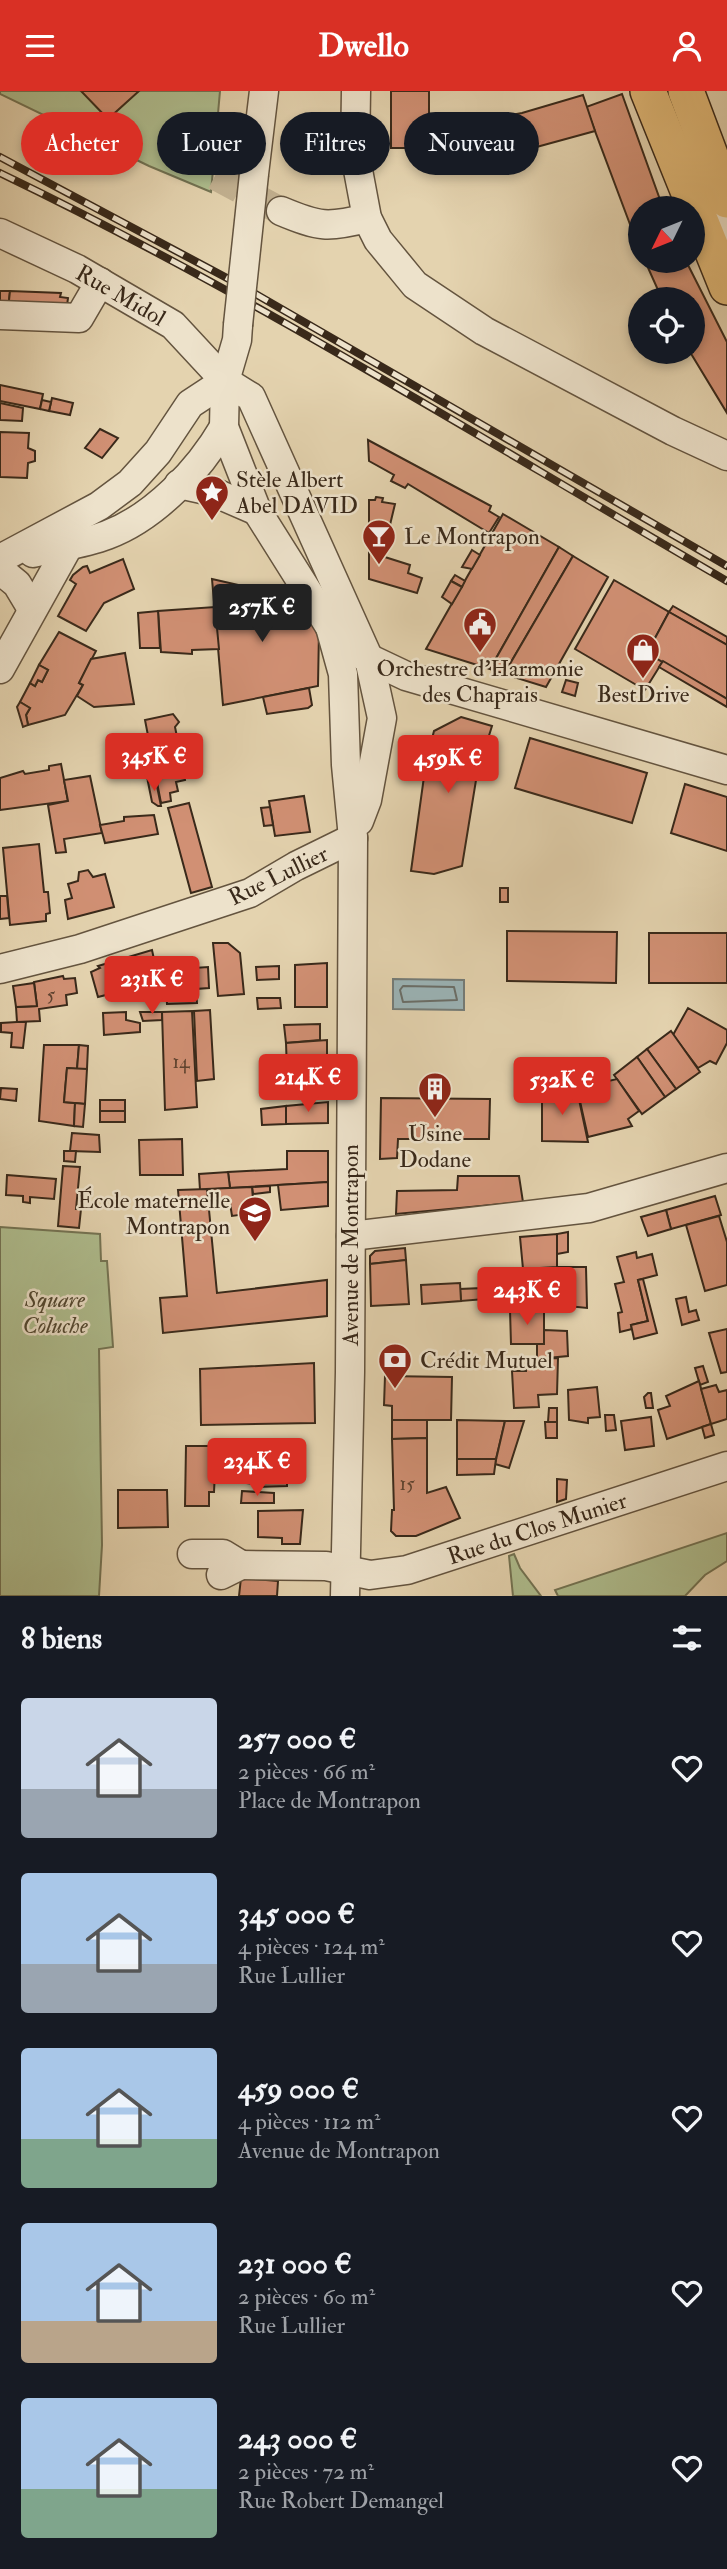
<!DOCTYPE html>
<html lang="fr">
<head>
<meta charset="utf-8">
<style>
	:root { --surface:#171b24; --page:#20242c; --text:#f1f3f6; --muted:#9ea1a6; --accent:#d93025 }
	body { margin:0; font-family:"IM FELL Double Pica",serif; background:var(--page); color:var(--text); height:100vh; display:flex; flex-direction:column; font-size:26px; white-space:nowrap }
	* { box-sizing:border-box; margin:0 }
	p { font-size:23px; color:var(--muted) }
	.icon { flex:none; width:38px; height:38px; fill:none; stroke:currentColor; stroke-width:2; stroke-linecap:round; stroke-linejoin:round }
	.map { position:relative; height:1505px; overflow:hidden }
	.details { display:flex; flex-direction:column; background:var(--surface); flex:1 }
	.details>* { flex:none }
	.guide { position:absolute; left:21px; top:21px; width:686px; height:63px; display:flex; gap:14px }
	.needle { width:46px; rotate:227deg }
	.controls { position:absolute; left:628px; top:105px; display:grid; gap:14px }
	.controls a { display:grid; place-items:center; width:77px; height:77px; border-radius:50%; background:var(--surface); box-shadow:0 4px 10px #0003; font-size:35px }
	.price { position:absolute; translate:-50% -60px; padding:0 16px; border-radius:7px; background:var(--accent); color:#fff; font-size:23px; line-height:46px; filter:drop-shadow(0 2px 4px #0008) }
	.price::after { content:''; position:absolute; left:50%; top:42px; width:21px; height:16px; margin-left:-10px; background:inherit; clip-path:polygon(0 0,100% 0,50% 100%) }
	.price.on { background:#222; color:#fff }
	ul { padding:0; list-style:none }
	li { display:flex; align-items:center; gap:21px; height:175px; padding:0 21px }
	li span { display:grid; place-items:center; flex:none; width:196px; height:140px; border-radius:7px; color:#555 }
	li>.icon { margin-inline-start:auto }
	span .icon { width:84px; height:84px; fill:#fffc; stroke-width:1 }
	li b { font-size:30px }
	h2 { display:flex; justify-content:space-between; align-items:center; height:84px; padding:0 21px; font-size:30px }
	.pill { padding:0 24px; border-radius:32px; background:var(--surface); box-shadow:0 4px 10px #0003; font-size:24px; line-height:63px }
	.pill.on { background:var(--accent); color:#fff }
	header { display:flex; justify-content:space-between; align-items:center; height:91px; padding:0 21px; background:var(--accent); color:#fff; font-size:32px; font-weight:700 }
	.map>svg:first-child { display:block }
	.green { fill:#afbe8f; stroke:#747454; stroke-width:2 }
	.water { fill:#9bb4b7; stroke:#747c78; stroke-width:2 }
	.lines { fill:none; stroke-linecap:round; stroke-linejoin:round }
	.shore { stroke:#6a6e68; stroke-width:2 }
	.building { fill:#d19074; stroke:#39291a; stroke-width:2 }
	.minor-tunnel { stroke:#c2b191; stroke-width:28; stroke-dasharray:28 14; stroke-linecap:butt }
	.minor-casing { stroke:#64543f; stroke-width:31 }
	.major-casing { stroke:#39291a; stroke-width:38 }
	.minor { stroke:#ede2cb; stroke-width:28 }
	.major { stroke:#e2ba78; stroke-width:35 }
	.rail-casing { stroke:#39291a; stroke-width:8 }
	.rail { stroke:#ede2cb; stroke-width:5; stroke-dasharray:16; stroke-linecap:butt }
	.minor-bridge-casing { stroke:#64543f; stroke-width:31; stroke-linecap:butt }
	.minor-bridge { stroke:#ede2cb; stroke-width:28 }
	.labels { text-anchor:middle; stroke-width:5; stroke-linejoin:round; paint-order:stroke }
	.number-label { font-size:19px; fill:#5f4330 }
	.street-label { font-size:23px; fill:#39291a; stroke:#ede2cb }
	.poi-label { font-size:23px; fill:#39291a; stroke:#ede2cb; text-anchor:start }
	.park-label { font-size:23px; font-style:italic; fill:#514731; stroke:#ede2cb }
</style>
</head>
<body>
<header><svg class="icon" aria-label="menu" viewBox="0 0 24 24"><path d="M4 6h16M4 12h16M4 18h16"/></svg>Dwello<svg class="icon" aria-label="person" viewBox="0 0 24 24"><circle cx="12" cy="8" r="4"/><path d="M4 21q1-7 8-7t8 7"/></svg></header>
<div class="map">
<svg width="727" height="1505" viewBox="0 0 727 1505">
	<rect width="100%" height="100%" fill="#e4d3af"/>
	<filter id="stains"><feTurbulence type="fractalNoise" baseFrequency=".00286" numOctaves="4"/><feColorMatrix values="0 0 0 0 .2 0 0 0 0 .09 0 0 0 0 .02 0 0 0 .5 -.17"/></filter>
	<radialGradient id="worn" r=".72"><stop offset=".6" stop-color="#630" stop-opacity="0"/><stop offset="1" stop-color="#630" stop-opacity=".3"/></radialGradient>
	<g class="green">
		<polygon points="0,0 220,0 211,101 149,75 0,3"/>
		<polygon points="0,1136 100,1143 101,1170 107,1170 113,1256 99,1258 102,1454 99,1505 0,1505"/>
		<polygon points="727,1442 727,1470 705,1484 685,1505 558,1505 555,1499"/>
		<polygon points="514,1463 520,1477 541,1505 513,1505 509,1465"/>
	</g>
	<polygon class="water" points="393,888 464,889 464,919 393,918"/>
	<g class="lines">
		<polygon class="shore" points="403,895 454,896 457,909 403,911 400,899"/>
	</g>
	<g class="building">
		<polygon points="81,0 139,0 108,28"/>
		<rect x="391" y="0" width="38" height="57"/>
		<polygon points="622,3 663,117 640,117 640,160 586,16"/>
		<polygon points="583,4 595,40 511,63 429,70 429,47 439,47 439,31 488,28 522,22"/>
		<polygon points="645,170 686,170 727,251 727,322 690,261 693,261 693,208 662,208"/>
		<polygon points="0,200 10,200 8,219 0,219"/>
		<polygon points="10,200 61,202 60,206 68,207 66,222 8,219"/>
		<polygon points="0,294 43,303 40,318 0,310"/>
		<polygon points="52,307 73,312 70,324 49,320"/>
		<polygon points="42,309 51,311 49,320 40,318"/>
		<polygon points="0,312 23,317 22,330 0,329"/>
		<polygon points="100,338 118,347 102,367 85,357"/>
		<polygon points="0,341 29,342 28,357 35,360 35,370 28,372 27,387 0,386"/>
		<polygon points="368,349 491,415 489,420 499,426 489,442 408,393 405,397 391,390 394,384 369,370"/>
		<polygon points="376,406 383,407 382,411 395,413 389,438 369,434 369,409 375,409"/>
		<polygon points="503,423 559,456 490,578 426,558"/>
		<polygon points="559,456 573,465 504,583 490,578"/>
		<polygon points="472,459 480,464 472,478 462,476"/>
		<polygon points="369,461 410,474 408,482 422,487 417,502 369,488"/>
		<polygon points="573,465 608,486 546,596 504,583"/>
		<polygon points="123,468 134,498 104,512 86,540 58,525 76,493 70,489 73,484 83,476 87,475 90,482"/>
		<polygon points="455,484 465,490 462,496 451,490"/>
		<polygon points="212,488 274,502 319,539 318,595 223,614"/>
		<polygon points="614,489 669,521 647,562 663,570 645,599 575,558"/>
		<polygon points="451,490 462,496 452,513 442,506"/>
		<polygon points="673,515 727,546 727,554 669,521"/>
		<polygon points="215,516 219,558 192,559 192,563 161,561 158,520"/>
		<polygon points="158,520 160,557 140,557 138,522"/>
		<polygon points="669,521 727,554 727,608 647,562"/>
		<polygon points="59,541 96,560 79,592 83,594 65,624 28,634 26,624 30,617 20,611 30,592 35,595 38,589 42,591 48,579 39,574"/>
		<polygon points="125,562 134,613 94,616 77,605 83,594 79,592 91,568"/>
		<polygon points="663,570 727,608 727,616 659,576"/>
		<polygon points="39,574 48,579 42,591 38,589 35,595 30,592"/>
		<polygon points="566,589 578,592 575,605 562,601"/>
		<polygon points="309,597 312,614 308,617 267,623 263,606"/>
		<polygon points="20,611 30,617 26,624 28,634 23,636 17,616"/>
		<polygon points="173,623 179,631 175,636 180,661 188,662 190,674 183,678 185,689 176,691 178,700 170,702 171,710 161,712 145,629"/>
		<polygon points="461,626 492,635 477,683 462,775 434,783 411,780 426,671 434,640"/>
		<polygon points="147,643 154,678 146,679 139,644"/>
		<polygon points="530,647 647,682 632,732 515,697"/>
		<polygon points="61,673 68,710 0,719 0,687 23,680 25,683 49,679 49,675"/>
		<polygon points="154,678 156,690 148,691 146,679"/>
		<polygon points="90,685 102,742 64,748 66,761 56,762 48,714 68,710 64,689"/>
		<polygon points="156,690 161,715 158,715 152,711 148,691"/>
		<polygon points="685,693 727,706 727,760 671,742"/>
		<polygon points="304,705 310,741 275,745 269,710"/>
		<polygon points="189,712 212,796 191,802 168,717"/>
		<polygon points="270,716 273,734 264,735 261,717"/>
		<polygon points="154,724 158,743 105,752 100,734 124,730 124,726"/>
		<polygon points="39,753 44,801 48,801 50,822 46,823 46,830 10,834 3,757"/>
		<polygon points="88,779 93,786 105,783 114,816 68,828 65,809 72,807 68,793 78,790 79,781"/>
		<rect x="500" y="797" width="8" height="14"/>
		<polygon points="0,805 7,805 9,827 0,828"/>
		<polygon points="507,840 617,841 616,892 507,890"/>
		<rect x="649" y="842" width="78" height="50"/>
		<polygon points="213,852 228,852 240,862 244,903 218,905"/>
		<polygon points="152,859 159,892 116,905 114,902 98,906 91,881 100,877 98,875"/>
		<polygon points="327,872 327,916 295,916 295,874"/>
		<polygon points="279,875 279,888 257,889 256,876"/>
		<polygon points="208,876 209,897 196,898 197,912 167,913 165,879"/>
		<polygon points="63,885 64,888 75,887 77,902 66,904 67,914 39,918 40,930 17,931 16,916 37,915 34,891"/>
		<polygon points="34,892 37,915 16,916 13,895"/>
		<polygon points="257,907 280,907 281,917 258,918"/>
		<polygon points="688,917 727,939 727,952 716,973 710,970 698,977 673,944"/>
		<polygon points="210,919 214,988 197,990 194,920"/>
		<polygon points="192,920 197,1016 165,1019 162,921"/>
		<polygon points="126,921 126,929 140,932 140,941 104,944 103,922"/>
		<polygon points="140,921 162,921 162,929 143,930"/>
		<polygon points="17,931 26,931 23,957 11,956 12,942 1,941 1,932"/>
		<polygon points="320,933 320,949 286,952 284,934"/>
		<polygon points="671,940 700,981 676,998 647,958"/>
		<polygon points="327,949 327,975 287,980 286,952"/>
		<polygon points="44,954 79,954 77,978 67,977 64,1011 75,1012 74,1035 39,1030"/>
		<polygon points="79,954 88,955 87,978 77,978"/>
		<polygon points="647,958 676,998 665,1006 637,966"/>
		<polygon points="637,966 665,1006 642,1023 614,984"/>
		<polygon points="320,976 321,1003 278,1007 277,981"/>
		<polygon points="67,977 87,978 85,1013 64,1011"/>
		<polygon points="277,981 278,1002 265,1003 263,983"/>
		<polygon points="617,988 639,1020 628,1028 632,1035 588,1046 577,997"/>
		<polygon points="1,997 17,998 16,1010 0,1008"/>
		<polygon points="542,999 577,999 588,1051 542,1050"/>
		<polygon points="381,1007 490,1008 489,1048 398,1048 397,1067 380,1068"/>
		<rect x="100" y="1009" width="25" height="11"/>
		<polygon points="328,1011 328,1032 286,1033 286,1015"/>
		<polygon points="75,1012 85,1013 83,1036 74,1035"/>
		<polygon points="286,1015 286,1033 262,1034 261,1018"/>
		<rect x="100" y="1020" width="25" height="11"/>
		<polygon points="72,1042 99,1044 100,1061 70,1060"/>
		<polygon points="182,1048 183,1084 140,1084 139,1049"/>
		<polygon points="64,1060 76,1060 75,1071 64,1070"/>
		<polygon points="287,1060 328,1060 328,1091 230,1097 228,1081 287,1078"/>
		<polygon points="63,1075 80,1076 76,1118 81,1118 79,1137 58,1135"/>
		<polygon points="228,1081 230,1097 200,1099 199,1083"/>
		<polygon points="7,1084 56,1088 54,1108 30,1106 30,1112 23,1111 23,1105 6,1104"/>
		<polygon points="458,1085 519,1085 523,1111 396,1123 397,1100 457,1099"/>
		<polygon points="328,1091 328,1115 281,1119 278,1094"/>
		<polygon points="270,1095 270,1101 253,1103 252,1096"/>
		<polygon points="252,1096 254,1122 232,1125 230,1112 209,1116 207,1098"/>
		<polygon points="207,1098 217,1202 327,1189 327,1225 163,1242 160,1207 187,1205 178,1099"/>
		<polygon points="715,1105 721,1124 671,1138 666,1119"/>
		<polygon points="666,1119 671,1138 648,1145 641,1126"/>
		<polygon points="719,1125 727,1151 727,1194 705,1200 686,1134"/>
		<polygon points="568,1141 568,1161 557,1163 557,1143"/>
		<polygon points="557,1143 557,1176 523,1178 520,1146"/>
		<polygon points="405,1157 406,1169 370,1173 370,1165 375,1160"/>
		<polygon points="636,1161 637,1167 652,1163 657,1184 638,1189 648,1230 631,1234 632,1238 620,1241 618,1222 622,1221 615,1193 624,1191 617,1166"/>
		<polygon points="406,1169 409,1213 371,1215 370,1173"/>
		<polygon points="557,1176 586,1176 587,1217 568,1215 568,1203 558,1204"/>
		<polygon points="643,1188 657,1242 634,1248 631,1234 648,1230 638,1189"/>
		<polygon points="497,1190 497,1207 461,1210 460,1198 482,1197 482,1191"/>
		<polygon points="460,1192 461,1210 422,1213 421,1194"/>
		<polygon points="557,1193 558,1204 534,1206 534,1194"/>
		<polygon points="568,1205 568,1218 544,1219 545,1206"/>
		<polygon points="686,1206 689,1221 696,1219 699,1229 682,1234 676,1208"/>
		<polygon points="544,1218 544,1253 511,1253 510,1219"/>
		<polygon points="727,1238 727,1281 721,1282 709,1242"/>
		<polygon points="544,1239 567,1240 568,1265 537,1268 537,1253 544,1253"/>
		<polygon points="558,1267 557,1303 538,1304 539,1316 514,1317 512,1280 526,1280 526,1268"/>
		<polygon points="314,1272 315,1332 201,1334 200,1278"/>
		<polygon points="703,1275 708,1291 700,1294 695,1277"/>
		<polygon points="385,1285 452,1286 451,1329 392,1329 392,1315 384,1314"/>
		<polygon points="699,1290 711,1333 667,1348 658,1319 670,1315 666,1305"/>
		<polygon points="716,1294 719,1301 727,1299 727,1328 711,1333 701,1298"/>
		<polygon points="597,1296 600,1326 588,1327 588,1332 569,1329 568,1299"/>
		<polygon points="648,1302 651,1302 653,1317 646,1317 644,1306"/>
		<polygon points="549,1317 557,1317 557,1331 548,1331"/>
		<polygon points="605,1324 614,1324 616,1339 606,1340"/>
		<polygon points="651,1326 654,1355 625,1359 621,1330"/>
		<polygon points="392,1329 427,1329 427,1347 392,1348"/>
		<polygon points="457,1329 505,1330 496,1368 457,1368"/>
		<polygon points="505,1330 524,1330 509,1377 495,1373"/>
		<polygon points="545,1331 557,1331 557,1347 546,1347"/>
		<polygon points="711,1333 714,1344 705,1347 702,1336"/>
		<polygon points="427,1347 427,1402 446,1396 460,1427 416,1445 396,1445 391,1440 392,1419 394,1419 392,1348"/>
		<polygon points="186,1355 224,1355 223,1380 215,1380 214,1401 209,1401 209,1415 185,1415"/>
		<polygon points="256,1360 287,1360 287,1395 256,1396 255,1393 247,1392 247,1379 256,1379"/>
		<polygon points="457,1368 496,1368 494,1383 457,1384"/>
		<polygon points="557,1388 567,1389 566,1408 557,1411"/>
		<polygon points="118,1399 167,1399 168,1436 118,1437"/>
		<polygon points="242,1400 274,1402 274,1412 241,1412"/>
		<polygon points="303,1419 300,1453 282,1453 282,1447 258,1446 258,1420"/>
		<polygon points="241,1487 278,1490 277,1505 239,1505"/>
	</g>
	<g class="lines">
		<polyline class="minor-tunnel" points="215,85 281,120"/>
		<g class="minor-casing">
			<g id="minor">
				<polyline points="356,0 355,63 367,127 378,149 415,194 484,240 673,340 727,365"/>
				<polyline points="254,83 264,0"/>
				<polyline points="702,86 727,149"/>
				<path d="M281 120C319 136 328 137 367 127"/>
				<polyline points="0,142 77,178 173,234 225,290 251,306 369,568 382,627 367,709 359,730"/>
				<polyline points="0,224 79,227 100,191"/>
				<polyline points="238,234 237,249 225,290 224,336 257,420 330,536 349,558 406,585 727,679"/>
				<polyline points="179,393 211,400 257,420"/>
				<path d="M33 462C57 456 84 453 107 444 155 426 199 379 224 336"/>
				<polyline points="0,468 99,415 130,392 158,361 190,313 225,290"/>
				<polyline points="0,479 17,493 32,518"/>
				<polyline points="330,536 343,583 346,674 353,747 350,1281 345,1505"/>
				<polyline points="0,578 73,447"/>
				<polyline points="0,878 80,858 250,802 296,775 353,747"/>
				<polyline points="351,1145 589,1117 727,1077"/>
				<polyline points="192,1463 223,1463 241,1474 221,1484"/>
				<polyline points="241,1474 326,1475 370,1484 407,1479 727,1375"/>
			</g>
		</g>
		<g class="major-casing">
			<g id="major">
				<polyline points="648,0 727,196"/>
				<polyline points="686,0 727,109"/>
			</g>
		</g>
		<use href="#minor" class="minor"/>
		<use href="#major" class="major"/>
		<g class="rail-casing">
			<g id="rail">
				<polyline points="0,66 240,194 727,475"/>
				<path d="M0 82C248 201 488 352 727 490"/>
			</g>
		</g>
		<use href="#rail" class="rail"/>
		<g class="minor-bridge-casing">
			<polyline id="minor-bridge" points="238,234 254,83"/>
		</g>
		<use href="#minor-bridge" class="minor-bridge"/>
	</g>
	<defs>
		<g id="sight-pin" transform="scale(1.75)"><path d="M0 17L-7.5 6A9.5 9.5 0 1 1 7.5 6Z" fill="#8f2418" stroke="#ede2cb"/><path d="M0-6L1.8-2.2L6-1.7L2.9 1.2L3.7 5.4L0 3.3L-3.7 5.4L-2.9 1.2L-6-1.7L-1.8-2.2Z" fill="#fff"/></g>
		<g id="bar-pin" transform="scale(1.75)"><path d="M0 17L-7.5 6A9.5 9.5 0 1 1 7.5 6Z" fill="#8f2418" stroke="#ede2cb"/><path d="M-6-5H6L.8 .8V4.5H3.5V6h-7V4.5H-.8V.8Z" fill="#fff"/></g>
		<g id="civic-pin" transform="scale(1.75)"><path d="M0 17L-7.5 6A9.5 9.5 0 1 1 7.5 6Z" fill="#8f2418" stroke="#ede2cb"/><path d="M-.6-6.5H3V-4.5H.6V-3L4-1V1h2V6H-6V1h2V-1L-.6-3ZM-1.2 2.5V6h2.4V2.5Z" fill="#fff"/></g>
		<g id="shop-pin" transform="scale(1.75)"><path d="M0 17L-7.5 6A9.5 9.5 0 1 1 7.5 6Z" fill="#8f2418" stroke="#ede2cb"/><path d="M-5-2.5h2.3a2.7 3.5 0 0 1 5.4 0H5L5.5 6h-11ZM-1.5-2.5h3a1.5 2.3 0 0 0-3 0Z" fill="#fff"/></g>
		<g id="building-pin" transform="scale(1.75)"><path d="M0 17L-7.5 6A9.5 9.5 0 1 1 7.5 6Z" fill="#8f2418" stroke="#ede2cb"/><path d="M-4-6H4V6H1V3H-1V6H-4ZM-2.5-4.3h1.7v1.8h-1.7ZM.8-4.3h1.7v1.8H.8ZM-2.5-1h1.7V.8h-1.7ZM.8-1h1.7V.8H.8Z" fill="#fff"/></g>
		<g id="school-pin" transform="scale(1.75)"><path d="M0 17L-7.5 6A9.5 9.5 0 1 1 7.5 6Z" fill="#8f2418" stroke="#ede2cb"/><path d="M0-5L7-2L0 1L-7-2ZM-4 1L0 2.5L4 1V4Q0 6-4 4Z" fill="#fff"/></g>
		<g id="bank-pin" transform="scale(1.75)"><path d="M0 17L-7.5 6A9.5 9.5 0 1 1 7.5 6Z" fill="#8f2418" stroke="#ede2cb"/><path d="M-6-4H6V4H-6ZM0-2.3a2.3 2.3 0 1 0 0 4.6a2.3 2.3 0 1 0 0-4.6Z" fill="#fff"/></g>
	</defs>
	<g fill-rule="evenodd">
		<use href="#sight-pin" x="212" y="401"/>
		<use href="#bar-pin" x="379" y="445"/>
		<use href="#civic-pin" x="480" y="533"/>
		<use href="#shop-pin" x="643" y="559"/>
		<use href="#building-pin" x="435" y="998"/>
		<use href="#school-pin" x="255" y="1122"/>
		<use href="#bank-pin" x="395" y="1269"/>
	</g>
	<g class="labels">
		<g class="number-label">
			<text x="51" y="910">5</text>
			<text x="181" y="977">14</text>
			<text x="407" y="1399">15</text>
		</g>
		<g class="street-label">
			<text transform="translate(121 204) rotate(30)" y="8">Rue Midol</text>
			<text transform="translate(278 784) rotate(-26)" y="8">Rue Lullier</text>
			<text transform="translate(350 1154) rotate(-90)" y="8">Avenue de Montrapon</text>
			<text transform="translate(537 1437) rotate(-18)" y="8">Rue du Clos Munier</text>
		</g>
		<g class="poi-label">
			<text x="236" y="396">Stèle Albert<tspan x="236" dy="26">Abel DAVID</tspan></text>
			<text x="404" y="453">Le Montrapon</text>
			<text x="480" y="585" text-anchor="middle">Orchestre d'Harmonie<tspan x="480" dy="26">des Chaprais</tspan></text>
			<text x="643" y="611" text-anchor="middle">BestDrive</text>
			<text x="435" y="1050" text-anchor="middle">Usine<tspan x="435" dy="26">Dodane</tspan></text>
			<text x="230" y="1117" text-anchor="end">École maternelle<tspan x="230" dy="26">Montrapon</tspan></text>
			<text x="420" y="1277">Crédit Mutuel</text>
		</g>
		<g class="park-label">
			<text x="55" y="1216">Square<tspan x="55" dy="26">Coluche</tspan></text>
		</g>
	</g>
	<rect width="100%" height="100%" filter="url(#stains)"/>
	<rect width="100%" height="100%" fill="url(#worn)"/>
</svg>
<div class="controls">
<a><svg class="needle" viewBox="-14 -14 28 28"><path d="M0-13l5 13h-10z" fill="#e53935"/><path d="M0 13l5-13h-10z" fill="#9ea1a6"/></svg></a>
<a><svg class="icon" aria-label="locate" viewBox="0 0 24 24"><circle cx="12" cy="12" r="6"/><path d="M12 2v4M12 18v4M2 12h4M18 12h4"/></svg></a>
</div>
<b class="price on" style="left:262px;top:553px">257K €</b>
<b class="price" style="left:154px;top:702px">345K €</b>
<b class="price" style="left:448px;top:704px">459K €</b>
<b class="price" style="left:152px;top:925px">231K €</b>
<b class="price" style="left:308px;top:1023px">214K €</b>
<b class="price" style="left:562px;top:1026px">532K €</b>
<b class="price" style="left:527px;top:1236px">243K €</b>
<b class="price" style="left:257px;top:1407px">234K €</b>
<div class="guide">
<a class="pill on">Acheter</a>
<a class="pill">Louer</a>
<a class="pill">Filtres</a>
<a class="pill">Nouveau</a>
</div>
</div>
<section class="details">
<h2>8 biens<svg class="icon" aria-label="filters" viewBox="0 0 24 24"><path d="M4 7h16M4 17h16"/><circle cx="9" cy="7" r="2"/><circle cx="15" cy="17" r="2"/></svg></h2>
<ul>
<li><span style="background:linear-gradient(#c9d6e8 65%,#9aa5b1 0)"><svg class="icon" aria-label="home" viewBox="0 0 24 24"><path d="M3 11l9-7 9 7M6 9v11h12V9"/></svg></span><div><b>257 000 €</b><p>2 pièces · 66 m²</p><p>Place de Montrapon</p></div><svg class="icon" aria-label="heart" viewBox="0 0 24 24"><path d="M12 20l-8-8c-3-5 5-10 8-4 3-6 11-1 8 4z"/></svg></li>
<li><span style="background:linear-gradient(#a9c7e8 65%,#9aa5b1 0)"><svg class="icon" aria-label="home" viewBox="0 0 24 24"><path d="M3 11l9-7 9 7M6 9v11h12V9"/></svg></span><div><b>345 000 €</b><p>4 pièces · 124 m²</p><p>Rue Lullier</p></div><svg class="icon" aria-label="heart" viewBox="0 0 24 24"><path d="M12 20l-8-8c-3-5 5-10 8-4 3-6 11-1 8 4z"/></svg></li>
<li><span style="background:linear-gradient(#a9c7e8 65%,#7fa58c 0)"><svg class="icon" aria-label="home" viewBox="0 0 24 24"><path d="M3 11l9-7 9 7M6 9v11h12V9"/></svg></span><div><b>459 000 €</b><p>4 pièces · 112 m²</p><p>Avenue de Montrapon</p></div><svg class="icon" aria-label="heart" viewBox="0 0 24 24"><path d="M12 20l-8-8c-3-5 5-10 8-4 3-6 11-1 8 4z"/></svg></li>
<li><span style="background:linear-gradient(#a9c7e8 70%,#b9a48a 0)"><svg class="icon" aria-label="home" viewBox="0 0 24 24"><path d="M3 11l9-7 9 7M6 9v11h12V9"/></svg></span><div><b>231 000 €</b><p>2 pièces · 60 m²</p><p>Rue Lullier</p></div><svg class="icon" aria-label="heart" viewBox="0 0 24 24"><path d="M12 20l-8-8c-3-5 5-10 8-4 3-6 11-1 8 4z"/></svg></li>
<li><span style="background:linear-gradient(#a9c7e8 65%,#7fa58c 0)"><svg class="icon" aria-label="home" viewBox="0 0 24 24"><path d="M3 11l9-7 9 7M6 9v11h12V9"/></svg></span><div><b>243 000 €</b><p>2 pièces · 72 m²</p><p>Rue Robert Demangel</p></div><svg class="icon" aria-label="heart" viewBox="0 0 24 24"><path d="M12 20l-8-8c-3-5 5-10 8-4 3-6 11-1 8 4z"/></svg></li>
</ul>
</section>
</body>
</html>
